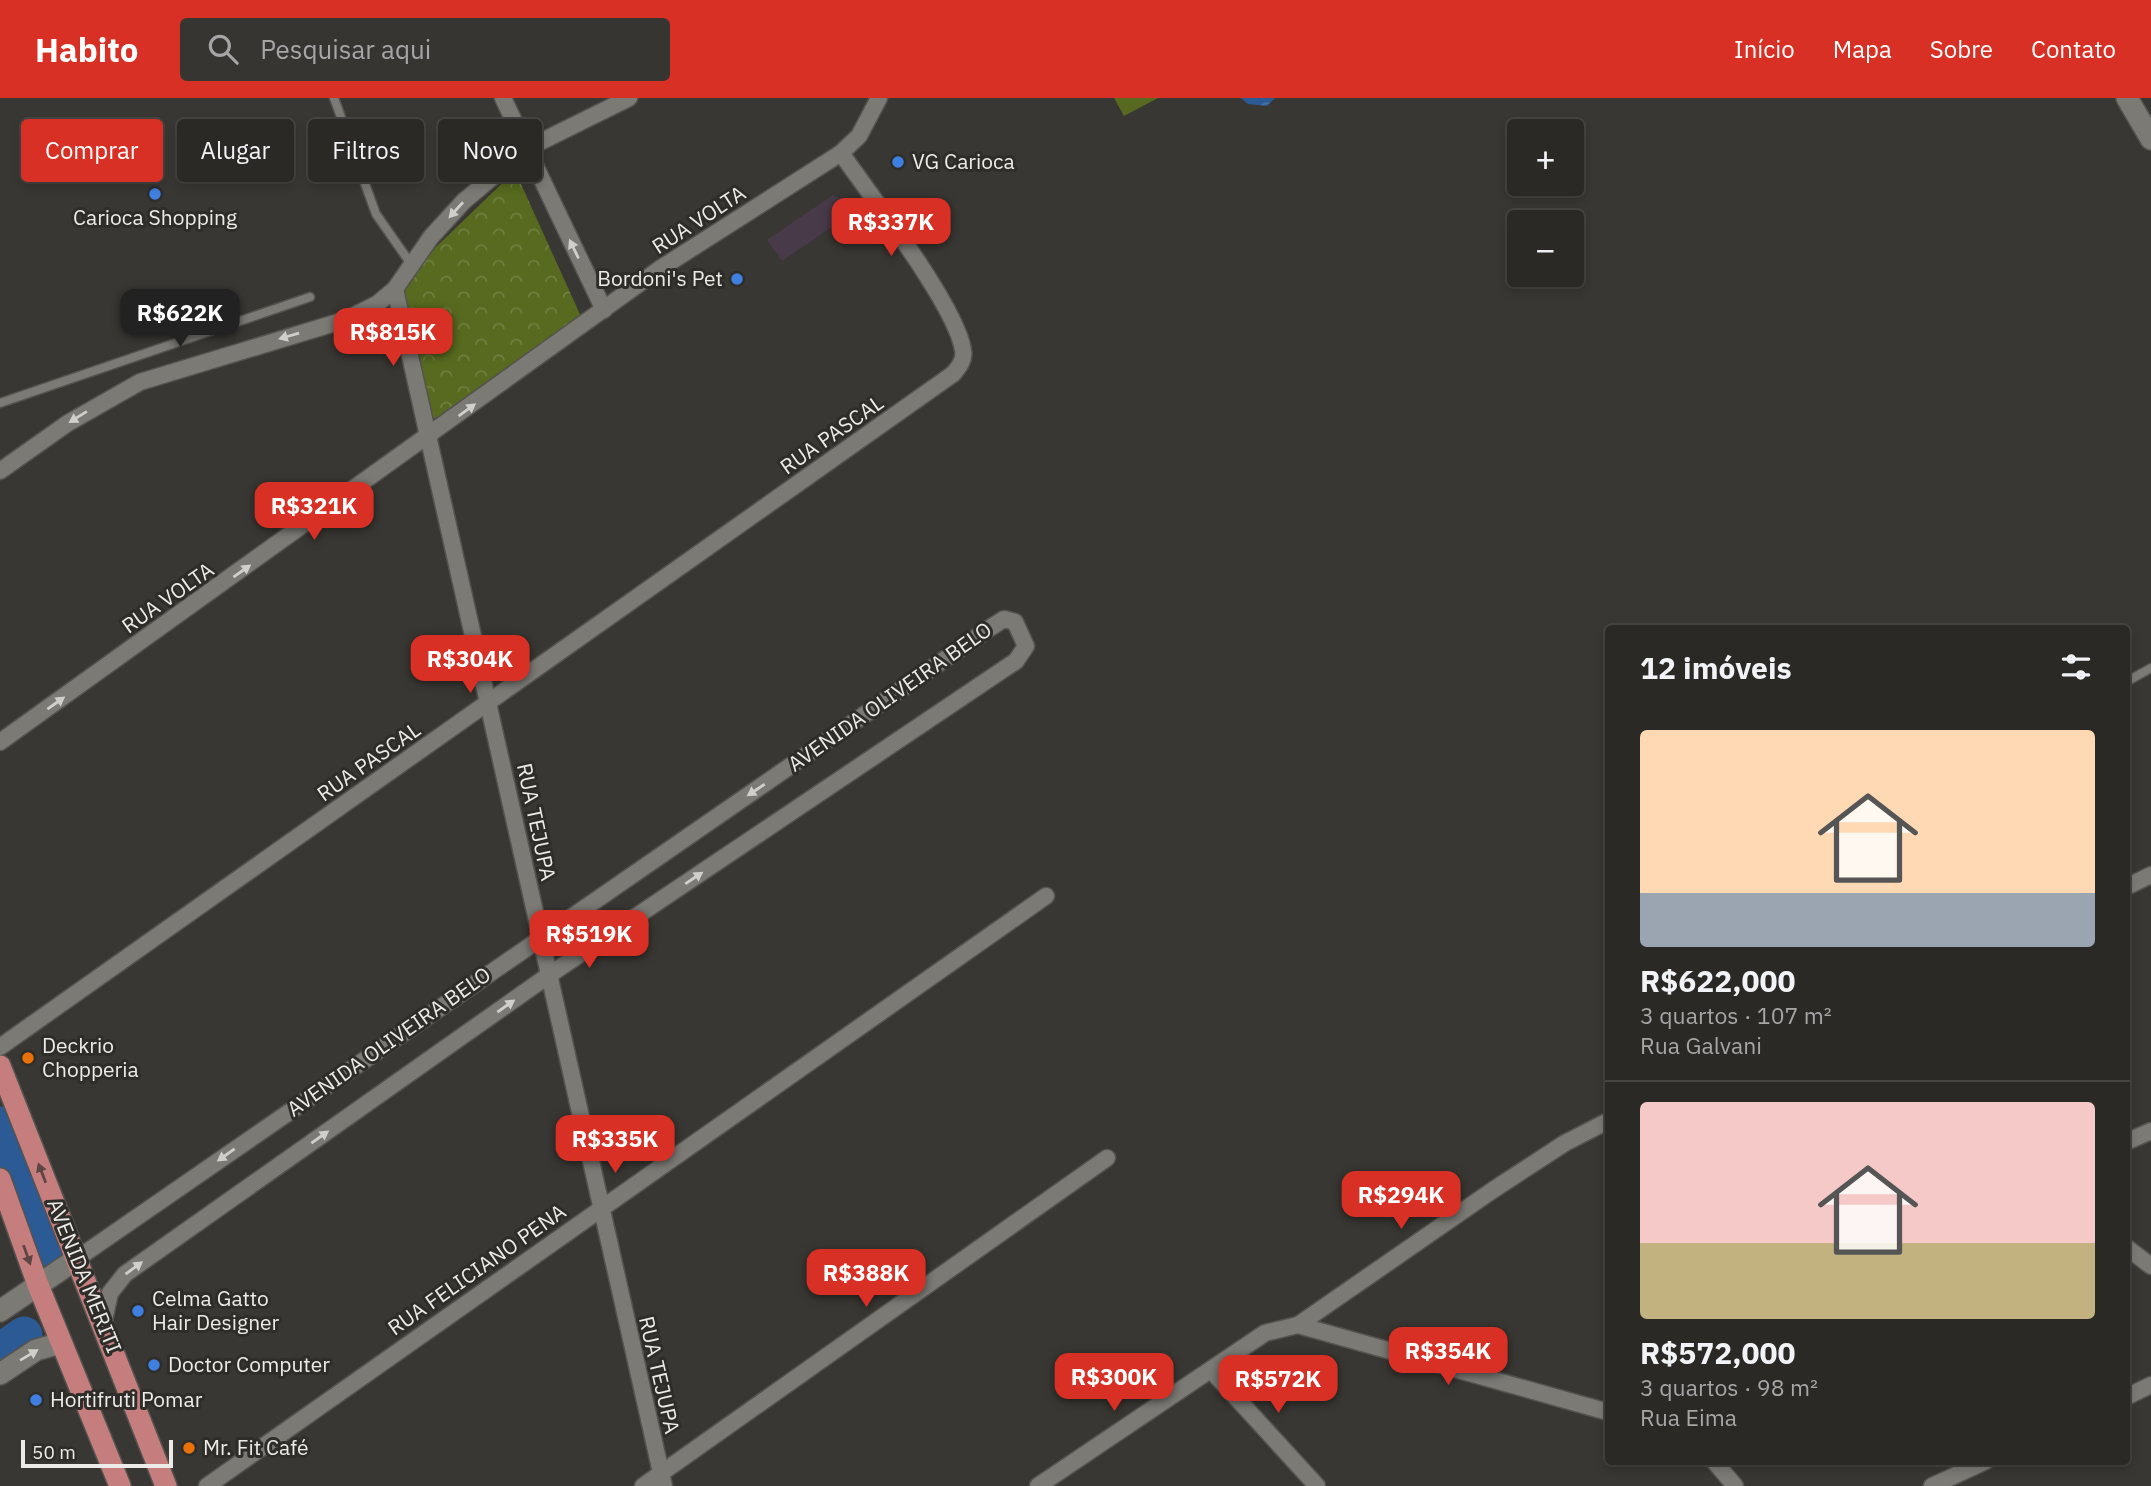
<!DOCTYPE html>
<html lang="pt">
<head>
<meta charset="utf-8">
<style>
	:root { --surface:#2b2926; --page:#373532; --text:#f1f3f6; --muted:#a6a6a7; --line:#474543; --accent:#d93025 }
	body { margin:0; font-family:"IBM Plex Sans",sans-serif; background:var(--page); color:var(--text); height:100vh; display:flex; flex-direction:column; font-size:26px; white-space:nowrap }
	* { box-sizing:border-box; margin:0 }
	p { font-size:23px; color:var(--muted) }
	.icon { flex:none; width:38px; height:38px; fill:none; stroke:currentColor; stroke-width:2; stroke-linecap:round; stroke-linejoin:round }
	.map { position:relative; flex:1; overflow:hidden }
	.panel { position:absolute; left:1605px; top:527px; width:525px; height:840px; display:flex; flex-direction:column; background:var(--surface); border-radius:7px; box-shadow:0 4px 10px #0003,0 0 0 2px var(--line) }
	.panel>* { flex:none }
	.top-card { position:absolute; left:21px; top:21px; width:665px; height:63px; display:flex; gap:14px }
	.fabs { position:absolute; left:1507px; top:21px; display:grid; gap:14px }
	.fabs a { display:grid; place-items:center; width:77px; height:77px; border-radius:7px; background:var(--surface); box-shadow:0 4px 10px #0003,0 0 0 2px var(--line); font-size:35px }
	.scale { position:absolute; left:21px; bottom:18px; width:152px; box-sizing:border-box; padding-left:7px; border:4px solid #ecebe8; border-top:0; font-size:19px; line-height:24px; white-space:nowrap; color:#ecebe8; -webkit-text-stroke:5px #2f2d29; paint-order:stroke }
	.price { position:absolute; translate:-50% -60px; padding:0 16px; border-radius:14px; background:var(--accent); color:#fff; font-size:23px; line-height:46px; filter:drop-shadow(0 2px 4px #0008) }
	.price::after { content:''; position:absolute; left:50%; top:42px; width:21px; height:16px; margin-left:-10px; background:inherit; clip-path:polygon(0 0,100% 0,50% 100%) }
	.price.active { background:#222; color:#fff }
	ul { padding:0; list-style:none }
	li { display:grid; align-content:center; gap:14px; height:371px; padding:0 35px }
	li+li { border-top:2px solid var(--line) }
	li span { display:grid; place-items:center; height:217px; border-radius:7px; color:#555 }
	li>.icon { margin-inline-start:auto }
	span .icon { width:126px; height:126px; fill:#fffc; stroke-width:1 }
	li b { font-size:30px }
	h2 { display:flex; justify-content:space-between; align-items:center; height:84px; padding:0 35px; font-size:30px }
	.chip { padding:0 24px; border-radius:7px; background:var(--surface); box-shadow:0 4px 10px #0003,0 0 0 2px var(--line); font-size:24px; line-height:63px }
	.chip.active { background:var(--accent); color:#fff }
	header { display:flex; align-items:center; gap:42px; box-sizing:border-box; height:98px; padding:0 35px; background:var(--accent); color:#fff }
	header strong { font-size:33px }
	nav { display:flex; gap:38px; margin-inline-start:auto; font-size:24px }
	.search { width:490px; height:63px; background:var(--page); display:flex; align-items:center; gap:18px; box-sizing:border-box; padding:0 24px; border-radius:7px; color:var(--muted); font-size:26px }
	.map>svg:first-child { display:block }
	.education { fill:#483a48 }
	.forest { fill:url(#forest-crowns) }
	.pitch { fill:#576a1f }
	.water { fill:url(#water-waves) }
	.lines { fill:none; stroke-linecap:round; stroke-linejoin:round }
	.river { stroke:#2c5a94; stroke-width:37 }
	.lane-casing { stroke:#555350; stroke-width:11 }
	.street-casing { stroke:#555350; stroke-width:19 }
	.secondary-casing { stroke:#555350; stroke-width:24 }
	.primary-casing { stroke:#555350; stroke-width:24 }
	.lane { stroke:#7c7a75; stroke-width:8 }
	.street { stroke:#7c7a75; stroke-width:16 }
	.secondary { stroke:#7c7a75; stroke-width:21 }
	.primary { stroke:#c57e7d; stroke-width:21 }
	.oneway { fill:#d0cfcb }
	.oneway2 { fill:#5c4542 }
	.shop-dot { fill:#3f7fe0; stroke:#2f2d29; stroke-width:2.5 }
	.food-dot { fill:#e8710a; stroke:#2f2d29; stroke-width:2.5 }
	.labels { text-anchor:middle; stroke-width:6; stroke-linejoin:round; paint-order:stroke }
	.poi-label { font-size:21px; fill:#ecebe8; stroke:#2f2d29; text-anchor:start }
	.street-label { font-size:21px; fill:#ecebe8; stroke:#2f2d29 }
</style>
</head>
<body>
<header>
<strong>Habito</strong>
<div class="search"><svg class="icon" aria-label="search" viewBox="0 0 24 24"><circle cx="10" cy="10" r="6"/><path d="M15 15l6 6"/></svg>Pesquisar aqui</div>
<nav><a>Início</a><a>Mapa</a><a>Sobre</a><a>Contato</a></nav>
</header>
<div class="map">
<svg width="2151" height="1388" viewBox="0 0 2151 1388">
	<defs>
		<pattern id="forest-crowns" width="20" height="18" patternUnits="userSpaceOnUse" patternTransform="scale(1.75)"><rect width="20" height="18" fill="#576a1f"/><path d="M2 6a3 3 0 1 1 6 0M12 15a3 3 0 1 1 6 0" fill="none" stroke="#6f7f40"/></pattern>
		<pattern id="water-waves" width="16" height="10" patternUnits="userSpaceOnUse" patternTransform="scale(1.75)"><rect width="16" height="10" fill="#2c5a94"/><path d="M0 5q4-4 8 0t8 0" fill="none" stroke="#4b72a3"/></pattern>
	</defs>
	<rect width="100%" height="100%" fill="#393733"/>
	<polygon class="education" points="833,97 839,100 851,116 782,163 767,142"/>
	<polygon class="forest" points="515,73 583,223 441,324 425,315 403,194 411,173"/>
	<polygon class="pitch" points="1114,0 1158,0 1124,18"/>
	<polygon class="water" points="1241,0 1275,0 1267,8 1248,6"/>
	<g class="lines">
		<g class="river">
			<polyline points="0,1027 54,1159"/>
			<polyline points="0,1254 24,1237"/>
		</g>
		<g class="lane-casing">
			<g id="lane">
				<polyline points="334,0 376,116 411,166"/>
				<polyline points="0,305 310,199"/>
				<polyline points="2126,584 2151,570"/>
			</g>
		</g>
		<g class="street-casing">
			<g id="street">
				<polyline points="503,0 604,212"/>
				<polyline points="395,191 664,1388"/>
				<polyline points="0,373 68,325 140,284 345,222 377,206 395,191 431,139 464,103 526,51 629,0"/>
				<polyline points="0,644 661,170 841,55 859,38 879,0"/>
				<polyline points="2126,789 2151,777"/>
				<path d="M0 949 953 276C959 269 965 262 963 252 956 207 870 97 841 55"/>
				<polyline points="2126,1044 2151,1033"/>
				<polyline points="2126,1149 2151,1168"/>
				<polyline points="75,1162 990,530 1004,521 1015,524 1026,548 1016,563 549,877 125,1176 110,1195 103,1227"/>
				<polyline points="1298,1227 1608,1314"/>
				<polyline points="1211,1272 1317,1388"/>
				<polyline points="2126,1299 2151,1287"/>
				<polyline points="1714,1363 1735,1388"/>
				<polyline points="207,1388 1046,798"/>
				<polyline points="643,1388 1107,1060"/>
				<polyline points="1038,1388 1265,1235 1298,1227 1493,1092 1565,1045 1608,1023"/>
				<polyline points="1932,1388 1986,1363"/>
			</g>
		</g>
		<g class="secondary-casing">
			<g id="secondary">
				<polyline points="2127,0 2151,41"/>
				<polyline points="0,1213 75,1162"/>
				<polyline points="0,1276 36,1252 61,1245"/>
			</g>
		</g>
		<g class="primary-casing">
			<g id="primary">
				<polyline points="0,968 166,1388"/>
				<polyline points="0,1081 38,1187 120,1388"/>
			</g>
		</g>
		<use href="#lane" class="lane"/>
		<use href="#street" class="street"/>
		<use href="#secondary" class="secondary"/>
		<use href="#primary" class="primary"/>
	</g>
	<defs><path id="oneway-solid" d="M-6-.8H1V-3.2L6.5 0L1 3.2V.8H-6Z" transform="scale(1.75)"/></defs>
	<g class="oneway">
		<use href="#oneway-solid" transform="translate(456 112) rotate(132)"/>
		<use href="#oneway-solid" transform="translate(574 151) rotate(-116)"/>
		<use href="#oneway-solid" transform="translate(289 238) rotate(164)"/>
		<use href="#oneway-solid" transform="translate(467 312) rotate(-36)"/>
		<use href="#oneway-solid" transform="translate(78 319) rotate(148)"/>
		<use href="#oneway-solid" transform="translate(242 473) rotate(-35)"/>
		<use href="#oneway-solid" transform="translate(56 605) rotate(-35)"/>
		<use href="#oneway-solid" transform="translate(756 692) rotate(146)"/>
		<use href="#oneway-solid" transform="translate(694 780) rotate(-34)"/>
		<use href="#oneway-solid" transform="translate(506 908) rotate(-35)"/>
		<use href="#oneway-solid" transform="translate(320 1039) rotate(-35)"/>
		<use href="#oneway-solid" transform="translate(226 1057) rotate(145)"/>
		<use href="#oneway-solid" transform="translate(134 1170) rotate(-36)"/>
		<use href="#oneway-solid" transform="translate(29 1257) rotate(-31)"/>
	</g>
	<g class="oneway2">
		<use href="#oneway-solid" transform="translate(42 1075) rotate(-111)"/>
		<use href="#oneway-solid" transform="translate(27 1157) rotate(70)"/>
	</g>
	<g class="shop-dot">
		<circle cx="898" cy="64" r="7"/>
		<circle cx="155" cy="96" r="7"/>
		<circle cx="737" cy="181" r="7"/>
		<circle cx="138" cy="1213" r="7"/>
		<circle cx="154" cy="1267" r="7"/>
		<circle cx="36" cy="1302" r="7"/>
	</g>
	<g class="food-dot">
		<circle cx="28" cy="960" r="7"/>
		<circle cx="189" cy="1350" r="7"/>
	</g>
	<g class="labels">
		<g class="poi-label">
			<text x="912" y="71">VG Carioca</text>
			<text x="155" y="127" text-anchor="middle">Carioca Shopping</text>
			<text x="723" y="188" text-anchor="end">Bordoni's Pet</text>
			<text x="42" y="955">Deckrio<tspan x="42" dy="24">Chopperia</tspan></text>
			<text x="152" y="1208">Celma Gatto<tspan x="152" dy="24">Hair Designer</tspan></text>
			<text x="168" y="1274">Doctor Computer</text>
			<text x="50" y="1309">Hortifruti Pomar</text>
			<text x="203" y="1357">Mr. Fit Café</text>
		</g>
		<g class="street-label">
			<text transform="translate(699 122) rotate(-33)" y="7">RUA VOLTA</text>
			<text transform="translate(832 337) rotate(-35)" y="7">RUA PASCAL</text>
			<text transform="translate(168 500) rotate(-35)" y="7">RUA VOLTA</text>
			<text transform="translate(890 599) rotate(-35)" y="7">AVENIDA OLIVEIRA BELO</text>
			<text transform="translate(369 664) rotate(-35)" y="7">RUA PASCAL</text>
			<text transform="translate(536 724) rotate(78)" y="7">RUA TEJUPA</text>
			<text transform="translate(389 944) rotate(-35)" y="7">AVENIDA OLIVEIRA BELO</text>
			<text transform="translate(477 1172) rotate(-35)" y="7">RUA FELICIANO PENA</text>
			<text transform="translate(84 1178) rotate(68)" y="7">AVENIDA MERITI</text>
			<text transform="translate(659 1277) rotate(77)" y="7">RUA TEJUPA</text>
		</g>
	</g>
</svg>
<div class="fabs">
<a>+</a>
<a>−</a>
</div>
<div class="scale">50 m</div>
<b class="price" style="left:891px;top:160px">R$337K</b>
<b class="price active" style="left:180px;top:251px">R$622K</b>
<b class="price" style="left:393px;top:270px">R$815K</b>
<b class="price" style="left:314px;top:444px">R$321K</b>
<b class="price" style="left:470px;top:597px">R$304K</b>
<b class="price" style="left:589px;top:872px">R$519K</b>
<b class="price" style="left:615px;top:1077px">R$335K</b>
<b class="price" style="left:1401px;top:1133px">R$294K</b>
<b class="price" style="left:866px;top:1211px">R$388K</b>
<b class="price" style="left:1448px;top:1289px">R$354K</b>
<b class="price" style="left:1114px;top:1315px">R$300K</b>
<b class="price" style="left:1278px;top:1317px">R$572K</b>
<div class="top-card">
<a class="chip active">Comprar</a>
<a class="chip">Alugar</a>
<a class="chip">Filtros</a>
<a class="chip">Novo</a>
</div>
<section class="panel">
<h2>12 imóveis<svg class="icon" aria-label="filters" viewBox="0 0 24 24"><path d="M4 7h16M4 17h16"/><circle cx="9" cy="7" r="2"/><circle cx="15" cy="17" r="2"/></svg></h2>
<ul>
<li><span style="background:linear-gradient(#ffd9b3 75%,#9aa5b1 0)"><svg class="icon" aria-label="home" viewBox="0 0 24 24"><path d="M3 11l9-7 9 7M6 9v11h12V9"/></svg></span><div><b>R$622,000</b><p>3 quartos · 107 m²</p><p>Rua Galvani</p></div></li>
<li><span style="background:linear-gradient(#f6c9c9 65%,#c2b280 0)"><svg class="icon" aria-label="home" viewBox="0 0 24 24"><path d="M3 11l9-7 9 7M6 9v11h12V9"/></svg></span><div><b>R$572,000</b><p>3 quartos · 98 m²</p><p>Rua Eima</p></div></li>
</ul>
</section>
</div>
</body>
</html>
